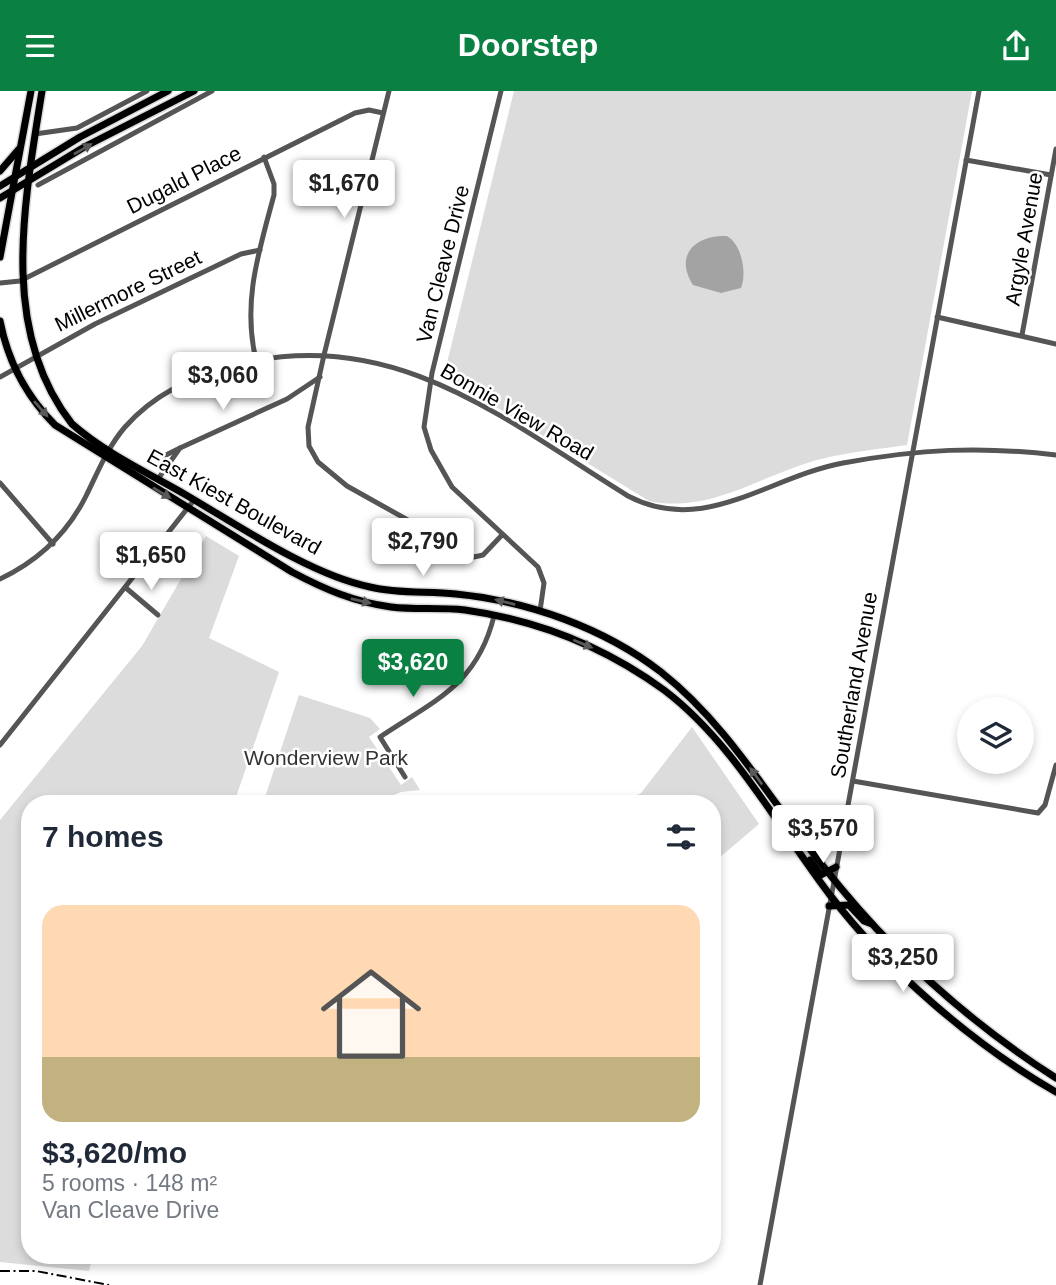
<!DOCTYPE html>
<html lang="en">
<head>
<meta charset="utf-8">
<style>
	:root { --surface:#fff; --page:#f2f2f3; --text:#1f2937; --muted:#747a83; --line:#e0e1e3; --accent:#0b8043 }
	body { margin:0; font-family:Helvetica,sans-serif; background:var(--page); color:var(--text); height:100vh; display:flex; flex-direction:column; font-size:26px; white-space:nowrap }
	* { box-sizing:border-box; margin:0 }
	p { font-size:23px; color:var(--muted) }
	.icon { flex:none; width:38px; height:38px; fill:none; stroke:currentColor; stroke-width:2; stroke-linecap:round; stroke-linejoin:round }
	.map { position:relative; flex:1; overflow:hidden }
	.drawer { position:absolute; left:21px; top:704px; width:700px; height:469px; display:flex; flex-direction:column; background:var(--surface); border-radius:28px; box-shadow:0 4px 10px #0003 }
	.drawer>* { flex:none }
	.buttons { position:absolute; left:957px; top:606px; display:grid; gap:14px }
	.buttons a { display:grid; place-items:center; width:77px; height:77px; border-radius:50%; background:var(--surface); box-shadow:0 4px 10px #0003; font-size:35px }
	.price { position:absolute; translate:-50% -60px; padding:0 16px; border-radius:7px; background:#fff; color:#222; font-size:23px; line-height:46px; filter:drop-shadow(0 2px 4px #0008) }
	.price::after { content:''; position:absolute; left:50%; top:42px; width:21px; height:16px; margin-left:-10px; background:inherit; clip-path:polygon(0 0,100% 0,50% 100%) }
	.price.on { background:var(--accent); color:#fff }
	ul { padding:0; list-style:none }
	li { display:grid; align-content:center; gap:14px; height:371px; padding:0 21px }
	li+li { border-top:2px solid var(--line) }
	li span { display:grid; place-items:center; height:217px; border-radius:21px; color:#555 }
	li>.icon { margin-inline-start:auto }
	span .icon { width:126px; height:126px; fill:#fffc; stroke-width:1 }
	li b { font-size:30px }
	h2 { display:flex; justify-content:space-between; align-items:center; height:84px; padding:0 21px; font-size:30px }
	header { display:flex; justify-content:space-between; align-items:center; height:91px; padding:0 21px; background:var(--accent); color:#fff; font-size:32px; font-weight:800 }
	.map>svg:first-child { display:block }
	.green { fill:#dcdcdc }
	.water { fill:#a3a3a3 }
	.lines { fill:none; stroke-linecap:round; stroke-linejoin:round }
	.major-casing { stroke:#dbdbdb; stroke-width:10 }
	.minor { stroke:#555; stroke-width:5 }
	.major { stroke:#000; stroke-width:7 }
	.rail { stroke:#000; stroke-width:2; stroke-dasharray:10 3.5 2 3.5; stroke-linecap:butt }
	.oneway { fill:#595959 }
	.labels { text-anchor:middle; stroke-width:5; stroke-linejoin:round; paint-order:stroke }
	.street-label { font-size:21px; fill:#000; stroke:#fff }
	.park-label { font-size:21px; fill:#333; stroke:#fff }
</style>
</head>
<body>
<header><svg class="icon" aria-label="menu" viewBox="0 0 24 24"><path d="M4 6h16M4 12h16M4 18h16"/></svg>Doorstep<svg class="icon" aria-label="share" viewBox="0 0 24 24"><path d="M12 15V3M7 8l5-5 5 5M5 13v7h14v-7"/></svg></header>
<div class="map">
<svg width="1056" height="1194" viewBox="0 0 1056 1194">
	<rect width="100%" height="100%" fill="#fff"/>
	<g class="green">
		<path d="M514 0H972L907 354C879 358 849 361 821 368 762 383 712 423 649 410L444 284Z"/>
		<polygon points="206,445 239,465 209,547 279,581 234,712 30,712 30,1164 93,1164 89,1180 0,1171 0,729 142,555"/>
		<polygon points="299,604 370,627 380,638 369,646 401,694 412,686 420,699 401,701 375,712 263,712"/>
		<polygon points="692,636 759,733 712,773 712,712 621,712 641,702"/>
	</g>
	<path class="water" d="M727 145C742 154 747 182 741 197L721 202 693 194C674 164 695 144 727 145Z"/>
	<g class="lines">
		<g class="major-casing">
			<g id="major">
				<path d="M42 0C23 118 0 241 72 333 105 362 148 382 186 404 239 435 311 484 370 496 398 503 428 500 456 503 528 510 604 537 661 581 728 634 770 709 823 775 888 858 967 930 1056 987"/>
				<polyline points="0,80 19,58"/>
				<polyline points="0,95 80,46 168,0"/>
				<polyline points="0,107 86,55 194,0"/>
				<polyline points="0,166 31,0"/>
				<path d="M0 230C8 271 26 305 55 334L292 481C324 498 354 511 391 516 415 519 440 516 465 519 536 529 605 556 664 599 733 651 778 736 830 804 887 879 974 954 1056 1001"/>
				<polyline points="810,769 821,784 836,776"/>
				<polyline points="829,815 849,814 864,830 872,833"/>
			</g>
		</g>
		<g class="minor">
			<polyline points="389,0 324,264 308,336 309,355 318,371 347,395 474,466 483,464 502,444"/>
			<polyline points="501,0 432,282 424,336 431,359 452,396 538,476 544,492 540,520"/>
			<polyline points="35,43 77,37 147,0"/>
			<polyline points="966,69 1051,84"/>
			<polyline points="38,94 212,0"/>
			<polyline points="0,192 20,190 355,22 369,19 383,22"/>
			<polyline points="937,226 1056,253"/>
			<polyline points="1022,244 1056,58"/>
			<path d="M256 269C242 211 259 160 274 104V93L264 66"/>
			<polyline points="0,286 95,233 241,163 260,159"/>
			<polyline points="158,368 180,357"/>
			<polyline points="158,388 180,357 287,308 320,286"/>
			<polyline points="0,392 53,453"/>
			<path d="M0 488C38 470 67 443 86 405 98 381 107 357 125 336 155 302 197 283 240 273 394 235 505 329 628 405 704 445 768 386 843 372 920 358 979 355 1056 364"/>
			<polyline points="126,497 158,524"/>
			<polyline points="0,654 194,409"/>
			<path d="M405 686 380 646C435 609 477 594 494 525"/>
			<polyline points="853,690 1038,722 1045,714 1056,674"/>
			<polyline points="760,1194 979,0"/>
		</g>
		<use href="#major" class="major"/>
		<polyline class="rail" points="0,1180 36,1180 109,1194"/>
	</g>
	<defs><path id="oneway-solid" d="M-6-.8H1V-3.2L6.5 0L1 3.2V.8H-6Z" transform="scale(1.75)"/></defs>
	<g class="oneway">
		<use href="#oneway-solid" transform="translate(83 58) rotate(-30)"/>
		<use href="#oneway-solid" transform="translate(41 318) rotate(49)"/>
		<use href="#oneway-solid" transform="translate(162 402) rotate(31)"/>
		<use href="#oneway-solid" transform="translate(361 510) rotate(13)"/>
		<use href="#oneway-solid" transform="translate(505 511) rotate(-166)"/>
		<use href="#oneway-solid" transform="translate(583 553) rotate(22)"/>
		<use href="#oneway-solid" transform="translate(756 685) rotate(-126)"/>
	</g>
	<g class="labels">
		<g class="street-label">
			<text transform="translate(184 89) rotate(-27)" y="7">Dugald Place</text>
			<text transform="translate(1024 148) rotate(-80)" y="7">Argyle Avenue</text>
			<text transform="translate(443 173) rotate(-76)" y="7">Van Cleave Drive</text>
			<text transform="translate(128 200) rotate(-26)" y="7">Millermore Street</text>
			<text transform="translate(517 321) rotate(30)" y="7">Bonnie View Road</text>
			<text transform="translate(234 411) rotate(29)" y="7">East Kiest Boulevard</text>
			<text transform="translate(854 594) rotate(-80)" y="7">Southerland Avenue</text>
		</g>
		<g class="park-label">
			<text x="326" y="674">Wonderview Park</text>
		</g>
	</g>
</svg>
<div class="buttons">
<a><svg class="icon" aria-label="layers" viewBox="0 0 24 24"><path d="M12 4l9 5-9 5-9-5zM3 14l9 5 9-5"/></svg></a>
</div>
<b class="price" style="left:344px;top:129px">$1,670</b>
<b class="price" style="left:223px;top:321px">$3,060</b>
<b class="price" style="left:423px;top:487px">$2,790</b>
<b class="price" style="left:151px;top:501px">$1,650</b>
<b class="price on" style="left:413px;top:608px">$3,620</b>
<b class="price" style="left:823px;top:774px">$3,570</b>
<b class="price" style="left:903px;top:903px">$3,250</b>
<section class="drawer">
<h2>7 homes<svg class="icon" aria-label="filters" viewBox="0 0 24 24"><path d="M4 7h16M4 17h16"/><circle cx="9" cy="7" r="2"/><circle cx="15" cy="17" r="2"/></svg></h2>
<ul>
<li><span style="background:linear-gradient(#ffd9b3 70%,#c2b280 0)"><svg class="icon" aria-label="home" viewBox="0 0 24 24"><path d="M3 11l9-7 9 7M6 9v11h12V9"/></svg></span><div><b>$3,620/mo</b><p>5 rooms · 148 m²</p><p>Van Cleave Drive</p></div></li>
</ul>
</section>
</div>
</body>
</html>
